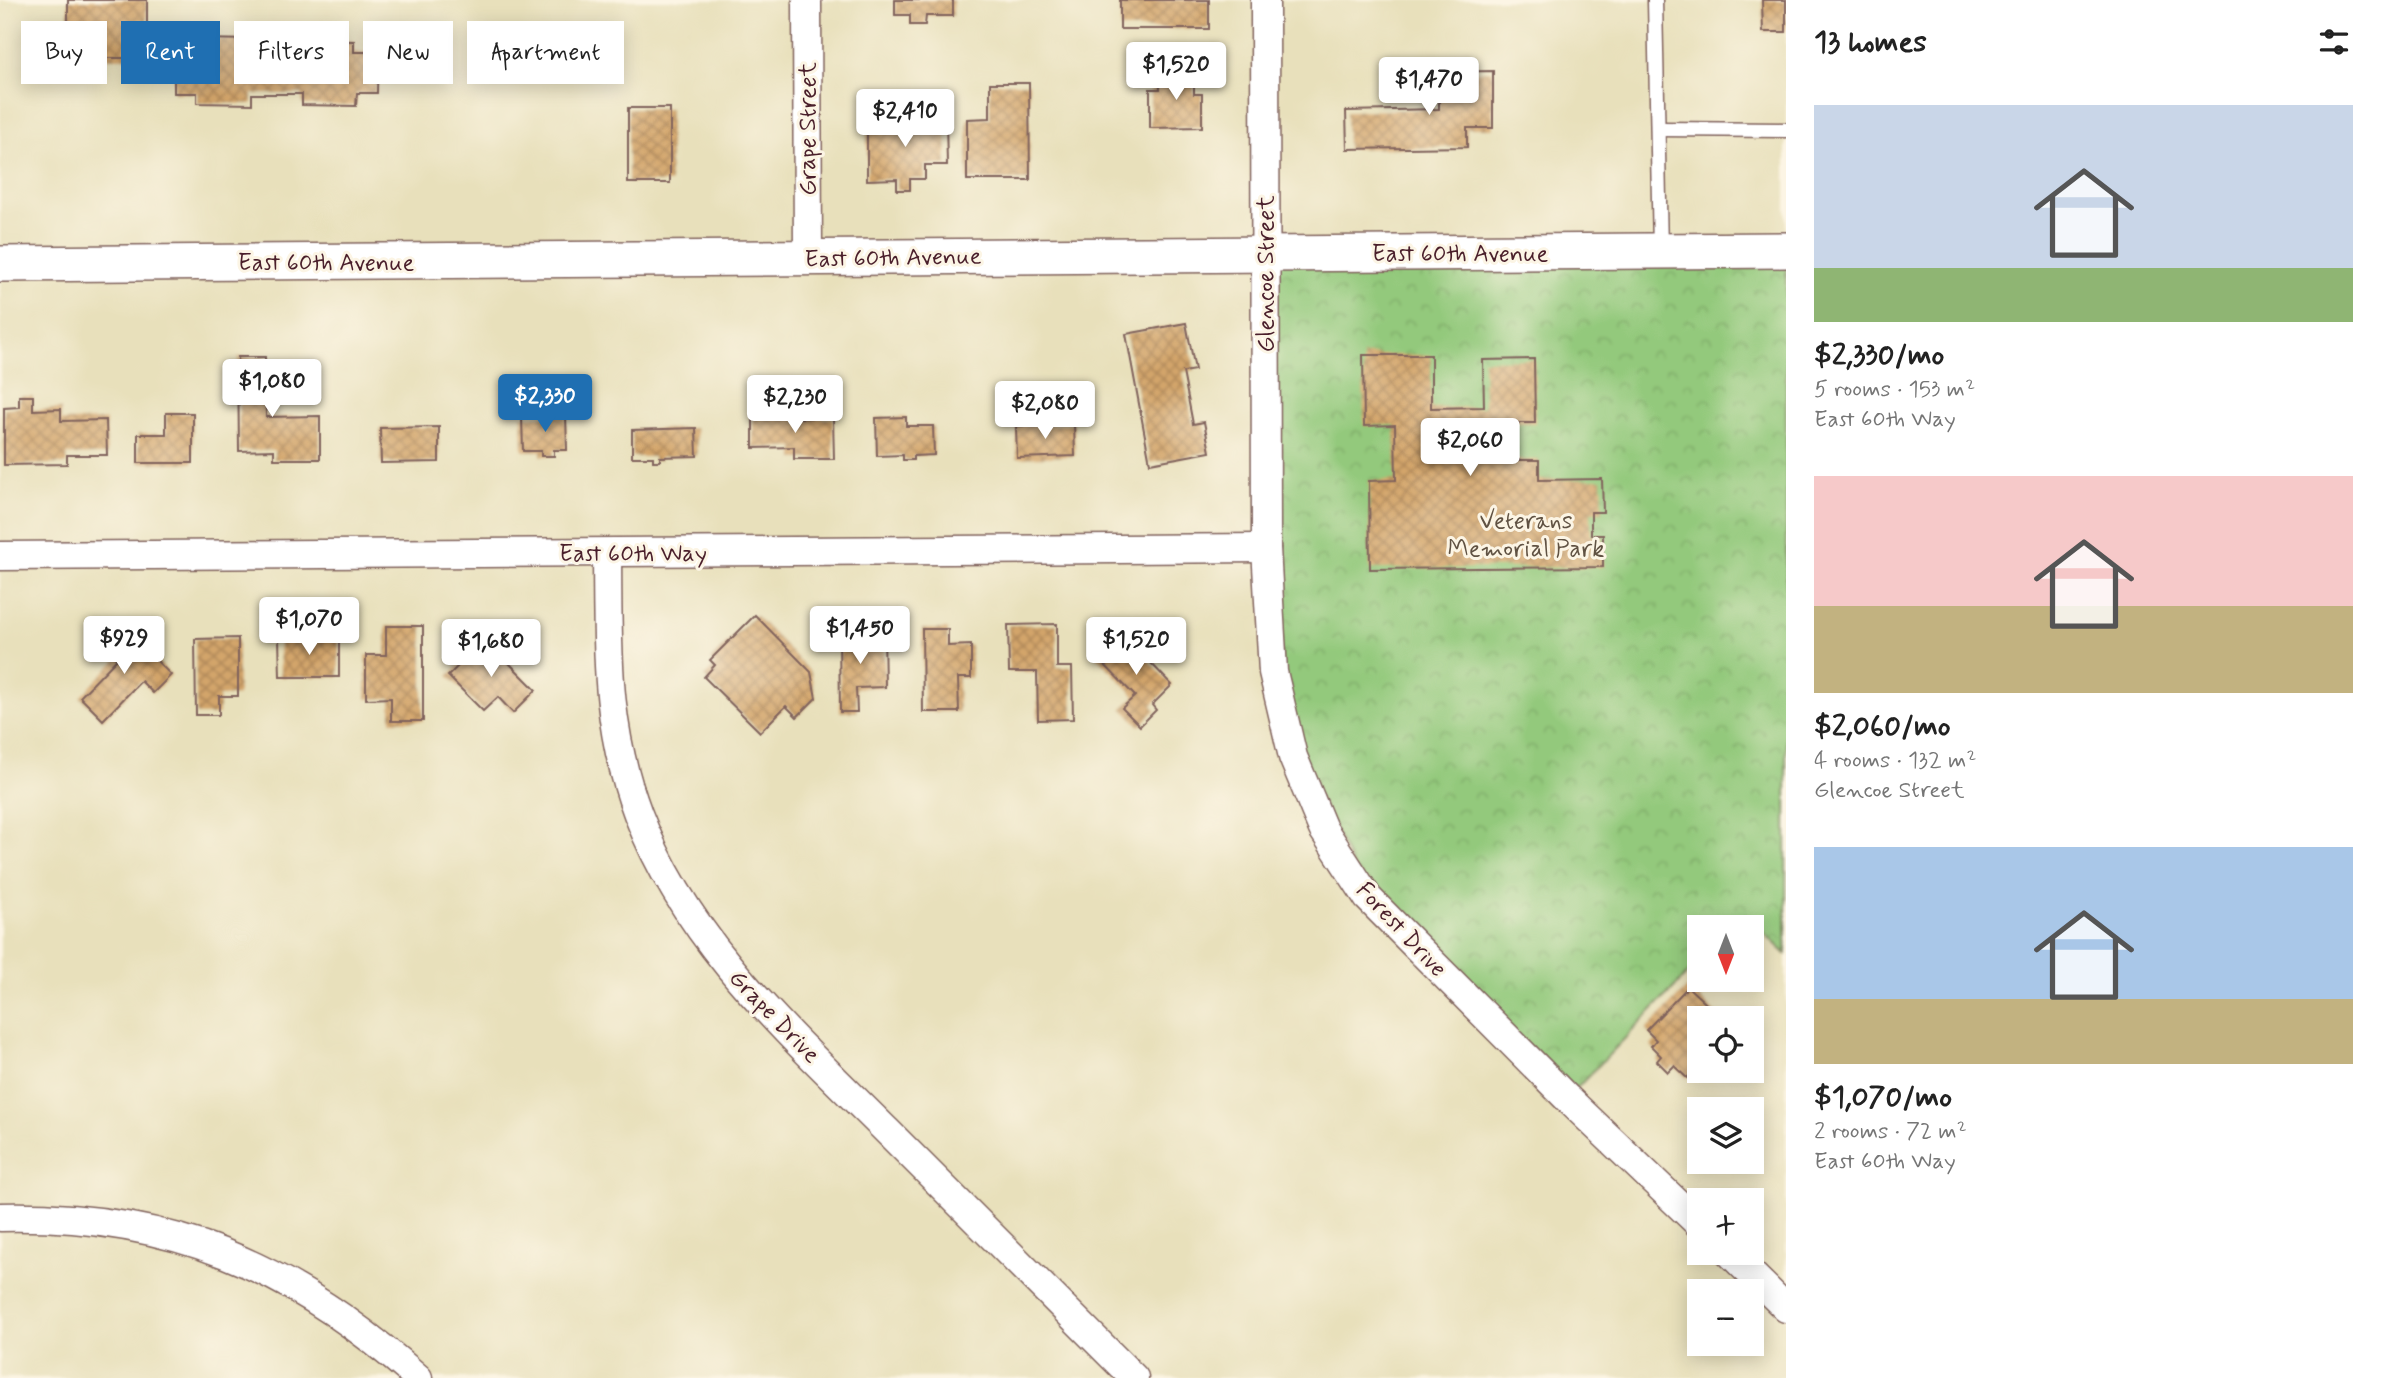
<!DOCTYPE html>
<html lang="en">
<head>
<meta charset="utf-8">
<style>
	:root { --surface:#fff; --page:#f6f6f6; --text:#222; --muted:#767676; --accent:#1f6fb2 }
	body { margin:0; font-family:Mynerve,sans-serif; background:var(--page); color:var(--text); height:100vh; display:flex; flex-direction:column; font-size:26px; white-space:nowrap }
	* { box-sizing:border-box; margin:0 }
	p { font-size:23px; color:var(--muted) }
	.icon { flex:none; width:38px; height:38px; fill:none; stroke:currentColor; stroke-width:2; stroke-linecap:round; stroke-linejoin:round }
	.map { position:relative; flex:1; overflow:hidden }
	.side { display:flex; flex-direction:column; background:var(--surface); width:595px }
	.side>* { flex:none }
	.hud { position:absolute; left:21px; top:21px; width:665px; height:63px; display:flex; gap:14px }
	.needle { width:46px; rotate:180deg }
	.controls { position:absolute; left:1687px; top:915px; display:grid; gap:14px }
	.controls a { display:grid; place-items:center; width:77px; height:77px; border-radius:0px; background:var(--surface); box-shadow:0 4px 18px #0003; font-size:35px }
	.price { position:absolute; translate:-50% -60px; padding:0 16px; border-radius:7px; background:#fff; color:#222; font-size:23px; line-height:46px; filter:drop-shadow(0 2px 4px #0008) }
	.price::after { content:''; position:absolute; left:50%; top:42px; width:21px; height:16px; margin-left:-10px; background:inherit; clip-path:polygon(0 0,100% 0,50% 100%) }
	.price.active { background:var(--accent); color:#fff }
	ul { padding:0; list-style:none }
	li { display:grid; align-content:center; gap:14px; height:371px; padding:0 28px }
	li span { display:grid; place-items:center; height:217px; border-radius:0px; color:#555 }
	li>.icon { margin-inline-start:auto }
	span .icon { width:126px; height:126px; fill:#fffc; stroke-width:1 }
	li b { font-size:30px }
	h2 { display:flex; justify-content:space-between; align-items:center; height:84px; padding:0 28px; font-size:30px }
	.tag { padding:0 24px; border-radius:0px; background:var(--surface); box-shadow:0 4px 18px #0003; font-size:24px; line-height:63px }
	.tag.active { background:var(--accent); color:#fff }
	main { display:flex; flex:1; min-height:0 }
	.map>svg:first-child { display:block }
	.park { fill:url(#park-crowns); stroke:#6e7453; stroke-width:2 }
	.building { fill:url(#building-cross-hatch) }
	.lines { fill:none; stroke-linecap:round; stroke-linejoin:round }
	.service-casing { stroke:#81635d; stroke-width:17 }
	.minor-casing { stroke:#81635d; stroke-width:31 }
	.tertiary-casing { stroke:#81635d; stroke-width:38 }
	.service { stroke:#fff; stroke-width:14 }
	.minor { stroke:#fff; stroke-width:28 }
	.tertiary { stroke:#fff; stroke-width:35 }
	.labels { text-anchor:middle; stroke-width:6; stroke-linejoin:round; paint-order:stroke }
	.street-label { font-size:24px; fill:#4a1f2b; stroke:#fcf5e5 }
	.park-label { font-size:24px; fill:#605243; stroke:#fcf5e5 }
</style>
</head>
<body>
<main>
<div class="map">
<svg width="1786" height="1378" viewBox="0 0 1786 1378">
	<defs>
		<pattern id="park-crowns" width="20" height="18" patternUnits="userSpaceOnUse" patternTransform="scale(1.75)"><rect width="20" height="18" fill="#93c97b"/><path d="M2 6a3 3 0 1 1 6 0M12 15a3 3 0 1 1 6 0" fill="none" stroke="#80ac6a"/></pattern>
		<pattern id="building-cross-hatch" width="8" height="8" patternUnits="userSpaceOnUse" patternTransform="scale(1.75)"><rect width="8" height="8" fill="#d3a56b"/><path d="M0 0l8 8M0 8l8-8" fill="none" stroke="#ad8658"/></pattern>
	</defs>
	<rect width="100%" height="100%" fill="#fcf5e5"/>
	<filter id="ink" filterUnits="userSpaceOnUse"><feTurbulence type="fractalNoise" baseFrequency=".0143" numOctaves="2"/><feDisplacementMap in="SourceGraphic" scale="14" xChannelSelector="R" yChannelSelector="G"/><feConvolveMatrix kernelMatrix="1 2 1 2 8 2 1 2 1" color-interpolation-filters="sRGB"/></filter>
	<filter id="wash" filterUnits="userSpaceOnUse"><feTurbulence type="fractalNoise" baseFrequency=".00686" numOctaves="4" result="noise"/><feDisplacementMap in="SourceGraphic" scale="28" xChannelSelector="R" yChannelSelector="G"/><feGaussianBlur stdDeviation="1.57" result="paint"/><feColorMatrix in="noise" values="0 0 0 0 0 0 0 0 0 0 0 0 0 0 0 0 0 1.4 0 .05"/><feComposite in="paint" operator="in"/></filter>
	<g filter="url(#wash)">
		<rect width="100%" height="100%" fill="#e8e0bb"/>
		<polygon class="park" points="1786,250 1786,954 1745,915 1733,927 1699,928 1699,962 1567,1098 1368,898 1283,724 1265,254"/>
		<g id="blocks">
			<g class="building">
				<polygon points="68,0 147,0 147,54 127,54 127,58 103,58 103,50 87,50 87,39 68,39"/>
				<polygon points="895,0 953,0 953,16 926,16 925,25 910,25 910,15 895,15"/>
				<rect x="1120" y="0" width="89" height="29"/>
				<polygon points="1762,0 1786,0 1786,32 1763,32"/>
				<polygon points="199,39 253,40 253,52 302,53 302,40 354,41 354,52 378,52 377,93 357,93 356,106 302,105 302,94 252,94 252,104 197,103 197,93 174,93 174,53 199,53"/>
				<polygon points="1493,71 1493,128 1467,128 1467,147 1347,149 1346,111 1439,109 1439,72"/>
				<polygon points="1159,72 1194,72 1194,94 1202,94 1202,127 1150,128 1150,89 1160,89"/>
				<polygon points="990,83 1029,83 1030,180 967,180 967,119 990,118"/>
				<rect x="628" y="108" width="42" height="75"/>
				<polygon points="867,119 946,119 947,165 925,165 925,179 910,179 910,190 897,190 897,179 867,180"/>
				<polygon points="1186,323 1195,370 1183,372 1193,424 1204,422 1210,452 1150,463 1126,334"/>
				<polygon points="1363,355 1431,355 1431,408 1484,407 1483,360 1534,359 1535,423 1508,423 1509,460 1539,460 1539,480 1602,479 1603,512 1591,512 1591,535 1603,535 1603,567 1370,569 1369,481 1396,480 1395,425 1364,426"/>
				<polygon points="238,357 265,357 266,417 320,416 320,459 274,459 274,450 239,451"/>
				<polygon points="19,396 33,396 33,410 61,409 61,421 106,420 107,455 67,455 67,464 4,465 4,408 19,407"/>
				<polygon points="166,413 193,413 193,463 138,463 138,434 166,434"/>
				<polygon points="794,414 794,418 833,418 834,459 794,459 794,447 753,448 753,415"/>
				<polygon points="566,415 567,450 554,450 554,456 541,456 541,451 523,451 522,416"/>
				<polygon points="906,417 906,426 933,426 934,455 913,456 913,460 903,460 903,455 877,456 876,418"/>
				<polygon points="1074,424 1075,456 1017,458 1016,426"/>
				<polygon points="439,427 439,462 381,463 380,428"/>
				<polygon points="696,428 697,456 660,457 660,461 653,461 653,457 632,457 632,430"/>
				<polygon points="755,615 811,672 816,698 797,717 786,706 760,732 704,677 715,665 710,660"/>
				<polygon points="1057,624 1057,667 1072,667 1073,719 1038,720 1037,672 1009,672 1008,625"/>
				<polygon points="386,626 423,626 423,721 391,721 391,698 366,699 366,655 386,655"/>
				<polygon points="922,629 948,629 948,646 971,645 971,678 958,678 959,712 923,712"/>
				<polygon points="127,631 171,675 153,693 141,681 103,720 80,697 117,659 107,650"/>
				<polygon points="884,633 885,687 856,688 857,712 840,712 839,634"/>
				<polygon points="1121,633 1137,649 1141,645 1154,657 1149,661 1172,685 1152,705 1156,710 1140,726 1122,708 1135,696 1097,657"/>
				<polygon points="238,638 238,696 219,696 219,715 196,715 195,639"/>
				<polygon points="279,638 339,638 339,677 280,677"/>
				<polygon points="485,639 536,690 513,713 498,697 483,711 448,676"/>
				<polygon points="1688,987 1719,1016 1699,1018 1699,1065 1687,1078 1674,1066 1668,1072 1657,1061 1661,1056 1651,1046 1656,1040 1646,1030"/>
			</g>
		</g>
	</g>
	<g filter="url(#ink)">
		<use href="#blocks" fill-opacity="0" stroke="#81635d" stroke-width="2"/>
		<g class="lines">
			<g class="service-casing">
				<g id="service">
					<polyline points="1655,0 1660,251"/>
					<polyline points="1659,129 1786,130"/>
				</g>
			</g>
			<g class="minor-casing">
				<g id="minor">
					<polyline points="807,0 808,258"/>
					<polyline points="1265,0 1266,548 1273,672 1293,757 1323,829 1368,898 1567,1098 1699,1224"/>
					<path d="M607 554C608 647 604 724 638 814 688 945 791 1035 887 1131 969 1213 1052 1296 1134 1378"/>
					<polyline points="0,556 1266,548"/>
					<path d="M0 1217C170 1213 292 1266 418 1378"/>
					<polyline points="1730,1253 1786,1308"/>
				</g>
			</g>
			<g class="tertiary-casing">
				<polyline id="tertiary" points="0,264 1786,250"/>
			</g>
			<use href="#service" class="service"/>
			<use href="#minor" class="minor"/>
			<use href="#tertiary" class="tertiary"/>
		</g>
	</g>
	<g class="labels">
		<g class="street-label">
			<text transform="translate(807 129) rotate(-90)" y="8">Grape Street</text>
			<text x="1460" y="261">East 60th Avenue</text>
			<text transform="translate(893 257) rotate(-1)" y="8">East 60th Avenue</text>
			<text x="326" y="270">East 60th Avenue</text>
			<text transform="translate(1265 274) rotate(-90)" y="8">Glencoe Street</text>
			<text x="633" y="561">East 60th Way</text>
			<text transform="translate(1402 929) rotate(47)" y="8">Forest Drive</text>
			<text transform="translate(775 1016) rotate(46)" y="8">Grape Drive</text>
		</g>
		<g class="park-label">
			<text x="1526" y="528">Veterans<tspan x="1526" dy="28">Memorial Park</tspan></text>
		</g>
	</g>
</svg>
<div class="controls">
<a><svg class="needle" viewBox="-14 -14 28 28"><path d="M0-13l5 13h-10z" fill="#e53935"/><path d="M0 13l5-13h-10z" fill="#767676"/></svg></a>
<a><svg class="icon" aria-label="locate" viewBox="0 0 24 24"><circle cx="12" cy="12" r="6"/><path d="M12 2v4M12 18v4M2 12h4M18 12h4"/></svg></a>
<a><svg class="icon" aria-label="layers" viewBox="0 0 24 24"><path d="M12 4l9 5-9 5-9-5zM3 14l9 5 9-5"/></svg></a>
<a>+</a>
<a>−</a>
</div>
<b class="price" style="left:1176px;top:102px">$1,520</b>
<b class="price" style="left:1429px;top:117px">$1,470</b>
<b class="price" style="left:905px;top:149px">$2,410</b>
<b class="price" style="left:272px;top:419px">$1,080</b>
<b class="price active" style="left:545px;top:434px">$2,330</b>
<b class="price" style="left:795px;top:435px">$2,230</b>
<b class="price" style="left:1045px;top:441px">$2,080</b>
<b class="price" style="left:1470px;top:478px">$2,060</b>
<b class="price" style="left:309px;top:657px">$1,070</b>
<b class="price" style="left:860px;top:666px">$1,450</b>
<b class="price" style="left:124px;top:676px">$929</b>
<b class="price" style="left:1136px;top:677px">$1,520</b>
<b class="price" style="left:491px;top:679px">$1,680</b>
<div class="hud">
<a class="tag">Buy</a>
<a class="tag active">Rent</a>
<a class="tag">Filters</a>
<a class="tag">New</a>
<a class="tag">Apartment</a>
</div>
</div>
<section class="side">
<h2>13 homes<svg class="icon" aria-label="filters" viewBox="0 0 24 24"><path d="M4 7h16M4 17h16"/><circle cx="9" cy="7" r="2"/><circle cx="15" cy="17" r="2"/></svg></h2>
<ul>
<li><span style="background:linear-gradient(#c9d6e8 75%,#8fb573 0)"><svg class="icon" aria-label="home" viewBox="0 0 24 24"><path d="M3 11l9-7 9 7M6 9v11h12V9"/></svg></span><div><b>$2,330/mo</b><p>5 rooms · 153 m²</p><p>East 60th Way</p></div></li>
<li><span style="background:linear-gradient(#f6c9c9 60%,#c2b280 0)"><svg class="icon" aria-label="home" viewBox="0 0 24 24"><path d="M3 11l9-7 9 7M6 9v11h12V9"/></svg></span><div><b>$2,060/mo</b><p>4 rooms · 132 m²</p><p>Glencoe Street</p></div></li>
<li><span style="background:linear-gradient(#a9c7e8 70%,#c2b280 0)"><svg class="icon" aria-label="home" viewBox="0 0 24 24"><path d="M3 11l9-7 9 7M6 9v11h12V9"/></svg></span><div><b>$1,070/mo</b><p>2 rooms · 72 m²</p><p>East 60th Way</p></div></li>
</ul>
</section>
</main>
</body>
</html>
